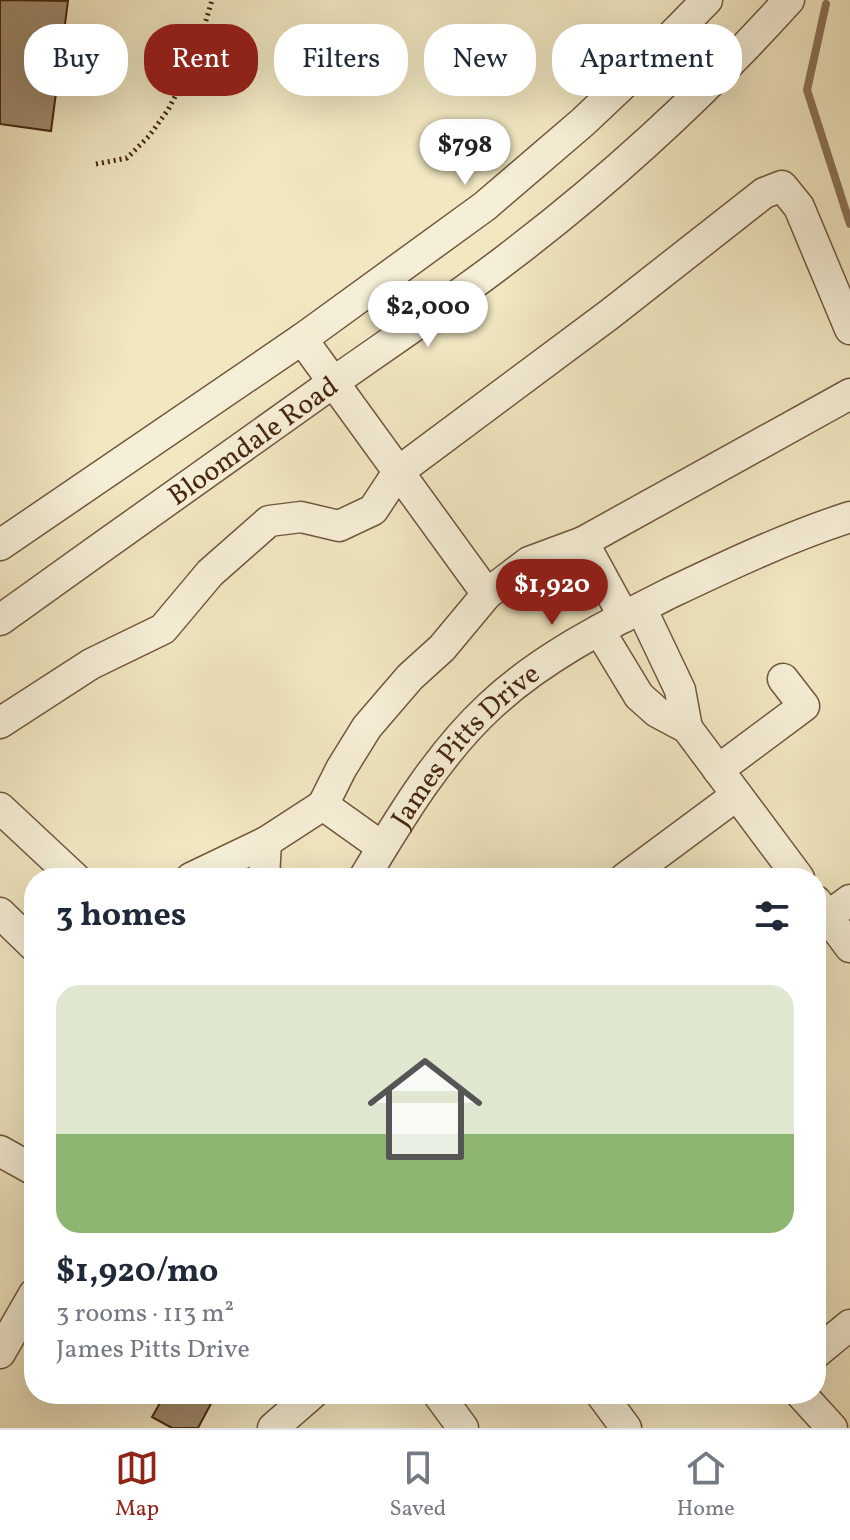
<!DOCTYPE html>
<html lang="en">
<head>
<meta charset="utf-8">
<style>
	:root { --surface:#fff; --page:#f6f6f7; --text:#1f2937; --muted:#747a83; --line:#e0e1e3; --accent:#8f2418 }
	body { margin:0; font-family:Vollkorn,serif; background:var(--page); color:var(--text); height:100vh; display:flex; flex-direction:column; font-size:30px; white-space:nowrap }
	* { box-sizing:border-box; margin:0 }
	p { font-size:26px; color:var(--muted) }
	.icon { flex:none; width:44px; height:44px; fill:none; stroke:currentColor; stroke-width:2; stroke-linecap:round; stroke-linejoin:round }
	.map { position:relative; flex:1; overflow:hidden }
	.sheet { position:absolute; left:24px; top:868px; width:802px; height:536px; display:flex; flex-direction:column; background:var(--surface); border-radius:32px; box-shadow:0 8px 32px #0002 }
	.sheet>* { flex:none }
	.banner { position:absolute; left:24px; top:24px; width:802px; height:72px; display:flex; gap:16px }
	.price { position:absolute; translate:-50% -68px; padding:0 18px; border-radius:28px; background:#fff; color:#222; font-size:26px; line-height:52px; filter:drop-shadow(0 2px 4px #0008) }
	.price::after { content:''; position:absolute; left:50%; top:48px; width:24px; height:18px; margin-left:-12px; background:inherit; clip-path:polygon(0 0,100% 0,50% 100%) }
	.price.current { background:var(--accent); color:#fff }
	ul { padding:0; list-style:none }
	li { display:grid; align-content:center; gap:16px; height:424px; padding:0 32px }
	li span { display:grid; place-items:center; height:248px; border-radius:24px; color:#555 }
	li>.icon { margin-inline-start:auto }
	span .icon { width:144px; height:144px; fill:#fffc; stroke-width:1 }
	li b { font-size:34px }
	h2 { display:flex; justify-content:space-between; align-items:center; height:96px; padding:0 32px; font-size:34px }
	.tag { padding:0 28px; border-radius:32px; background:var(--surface); box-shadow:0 8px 32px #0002; font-size:28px; line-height:72px }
	.tag.current { background:var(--accent); color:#fff }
	.menu { display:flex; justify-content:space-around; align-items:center; height:112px; border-top:2px solid var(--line); background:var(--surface); font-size:22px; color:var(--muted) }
	.menu a { display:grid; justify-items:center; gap:4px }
	.menu .current { color:var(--accent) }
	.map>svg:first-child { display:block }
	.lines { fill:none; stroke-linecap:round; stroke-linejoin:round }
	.stream { stroke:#8a7258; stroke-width:8 }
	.building { fill:#9f8a6d; stroke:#472613; stroke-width:2 }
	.minor-casing { stroke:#72563e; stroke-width:33 }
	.path { stroke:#472613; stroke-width:5; stroke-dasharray:2 4; stroke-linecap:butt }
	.minor { stroke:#f6efd7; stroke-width:30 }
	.labels { text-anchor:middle; stroke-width:6; stroke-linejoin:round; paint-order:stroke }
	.street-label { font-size:28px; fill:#472613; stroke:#f6efd7 }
</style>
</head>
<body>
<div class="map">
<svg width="850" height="1428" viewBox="0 0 850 1428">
	<rect width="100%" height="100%" fill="#f1e7c1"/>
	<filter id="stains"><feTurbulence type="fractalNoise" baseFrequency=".0025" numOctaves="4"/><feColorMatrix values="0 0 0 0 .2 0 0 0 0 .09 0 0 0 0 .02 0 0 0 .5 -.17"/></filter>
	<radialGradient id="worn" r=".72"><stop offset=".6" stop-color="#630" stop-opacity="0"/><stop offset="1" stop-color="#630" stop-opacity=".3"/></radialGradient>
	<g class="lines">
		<polyline class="stream" points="826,4 807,90 850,224"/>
	</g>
	<g class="building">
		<polygon points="0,0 68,1 51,131 0,124"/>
		<polygon points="165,1394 207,1394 214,1398 198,1428 172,1428 152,1417"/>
	</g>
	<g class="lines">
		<g class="minor-casing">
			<g id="minor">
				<polyline points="302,339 487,594 442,648 410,677 367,727 341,769 323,805 382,847"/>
				<polyline points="0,545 302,339 485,206 583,122 638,70 707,0"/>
				<polyline points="487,594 529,562 583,542"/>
				<polyline points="641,608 680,690 687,728"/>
				<polyline points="624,617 583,542 850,394"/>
				<path id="s1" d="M0 620C110 541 220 463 331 384 390 342 451 302 508 258 609 181 704 94 789 0"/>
				<polyline points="599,630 639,696 657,712 687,728 799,878"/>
				<polyline points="0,723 91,664 163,629 210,573 269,521 301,517 339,526 373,510 398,472 610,314 764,193 782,186 799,207 850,329"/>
				<polyline points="718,770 804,706 783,679"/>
				<polyline points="0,808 75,878"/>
				<polyline points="191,878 266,842 323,805"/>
				<polyline points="264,878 266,842"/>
				<path id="s2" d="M364 878C400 818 438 754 490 706 541 658 607 625 670 593 729 565 788 537 850 517"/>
				<polyline points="625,878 737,795"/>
				<polyline points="816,901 850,947"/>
				<polyline points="0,913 34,946"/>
				<polyline points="827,917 850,900"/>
				<polyline points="0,1151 34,1170"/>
				<polyline points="0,1353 34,1294"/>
				<polyline points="816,1353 850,1325"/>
				<polyline points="438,1394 463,1428"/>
				<polyline points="601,1394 626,1428"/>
				<polyline points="801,1394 832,1428"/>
				<polyline points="273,1428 312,1394"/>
			</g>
		</g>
		<polyline class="path" points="96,164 127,158 149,136 168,110 195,58 212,0"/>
		<use href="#minor" class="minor"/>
	</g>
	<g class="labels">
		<g class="street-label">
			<text dy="10" stroke="none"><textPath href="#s1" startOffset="310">Bloomdale Road</textPath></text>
			<text dy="10" stroke="none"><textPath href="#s2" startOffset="168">James Pitts Drive</textPath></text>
		</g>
	</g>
	<rect width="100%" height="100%" filter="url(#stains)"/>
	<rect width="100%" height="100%" fill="url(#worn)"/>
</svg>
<b class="price" style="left:465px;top:187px">$798</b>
<b class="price" style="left:428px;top:349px">$2,000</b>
<b class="price current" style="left:552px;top:627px">$1,920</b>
<div class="banner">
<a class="tag">Buy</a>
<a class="tag current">Rent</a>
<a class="tag">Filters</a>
<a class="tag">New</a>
<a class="tag">Apartment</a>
</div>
<section class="sheet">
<h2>3 homes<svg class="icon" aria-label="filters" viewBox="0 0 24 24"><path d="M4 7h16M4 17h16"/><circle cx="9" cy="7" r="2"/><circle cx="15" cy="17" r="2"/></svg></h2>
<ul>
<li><span style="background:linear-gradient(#dfe7d0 60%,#8fb573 0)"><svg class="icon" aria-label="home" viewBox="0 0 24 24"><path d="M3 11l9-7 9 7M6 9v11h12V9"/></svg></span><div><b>$1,920/mo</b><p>3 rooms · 113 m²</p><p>James Pitts Drive</p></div></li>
</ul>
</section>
</div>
<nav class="menu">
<a class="current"><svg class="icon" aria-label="map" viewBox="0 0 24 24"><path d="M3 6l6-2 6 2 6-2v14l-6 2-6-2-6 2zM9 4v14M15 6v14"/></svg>Map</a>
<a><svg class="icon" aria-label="saved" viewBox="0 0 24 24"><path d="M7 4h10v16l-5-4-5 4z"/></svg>Saved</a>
<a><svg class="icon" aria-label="home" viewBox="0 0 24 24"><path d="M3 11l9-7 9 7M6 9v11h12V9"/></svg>Home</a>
</nav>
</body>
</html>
